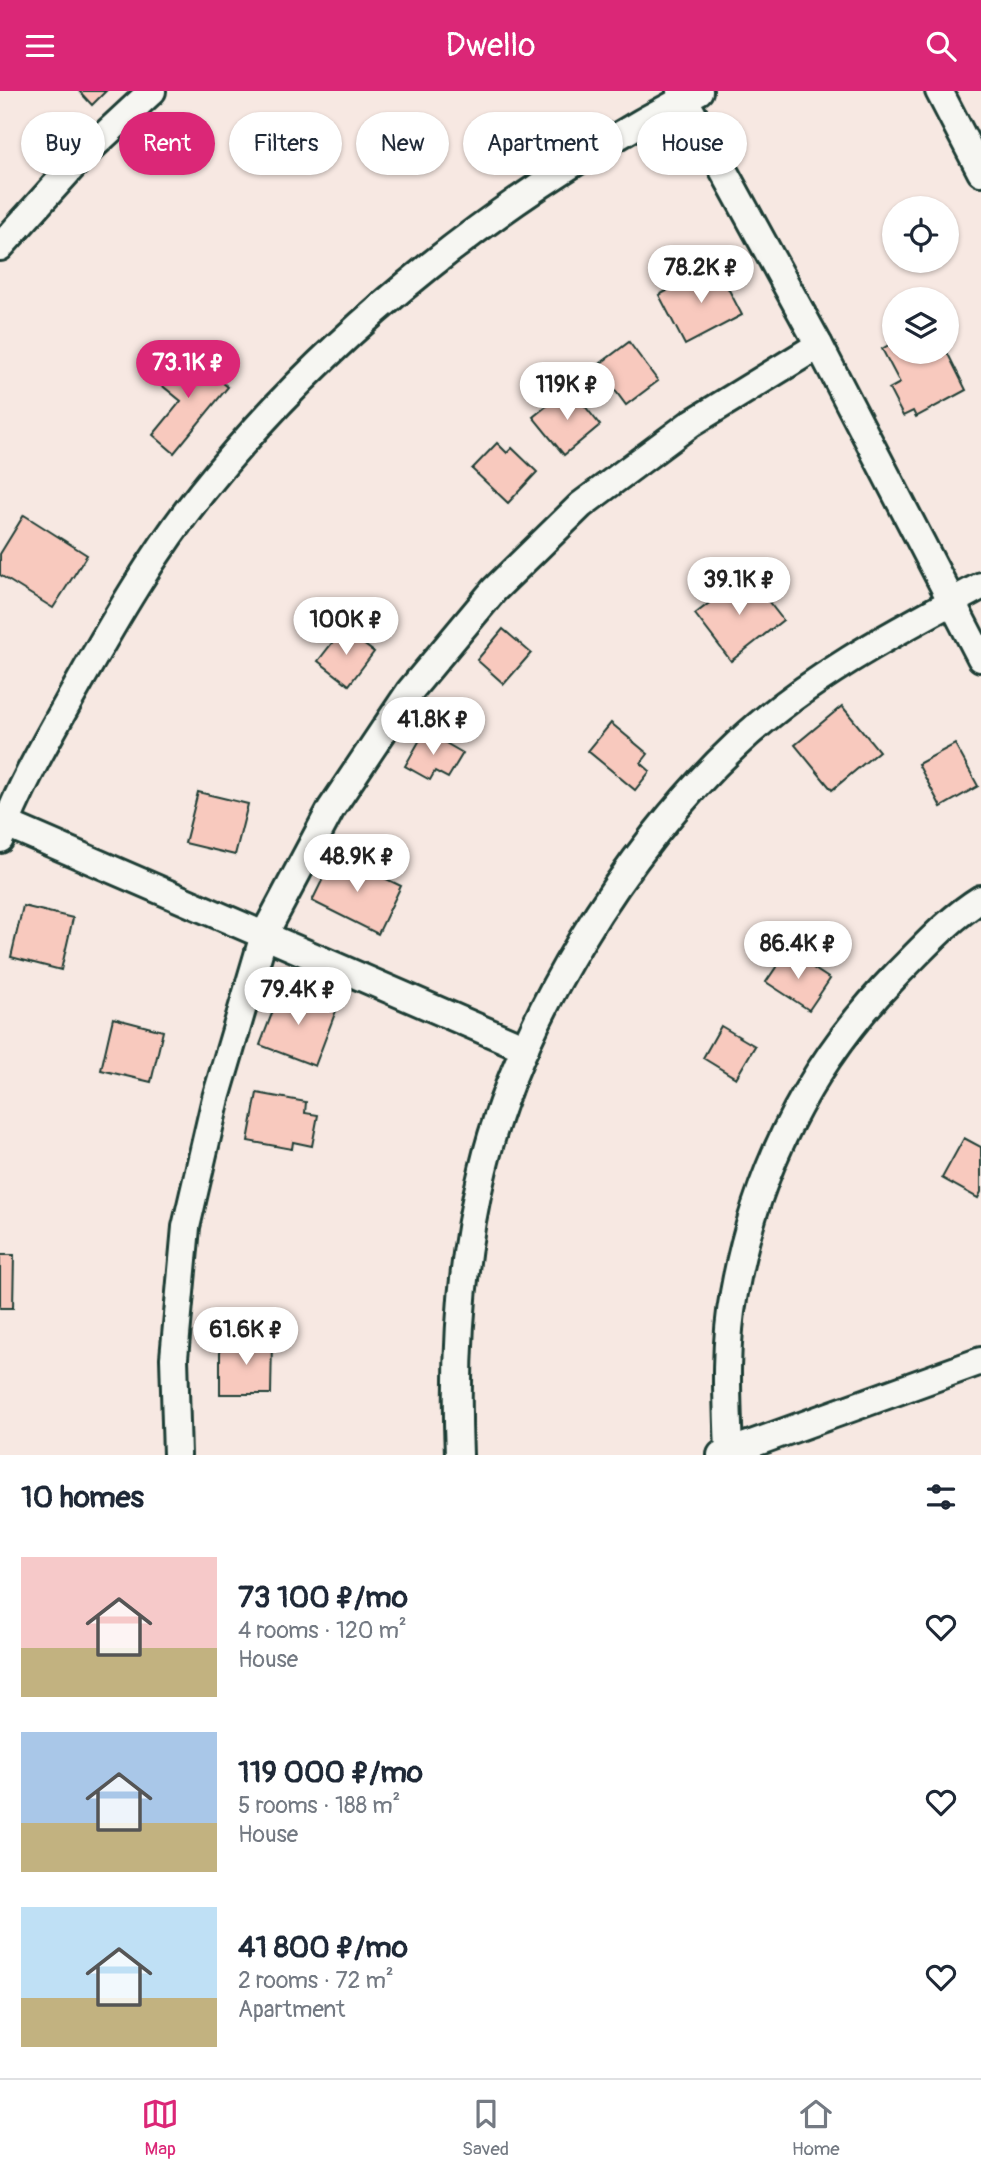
<!DOCTYPE html>
<html lang="en">
<head>
<meta charset="utf-8">
<style>
	:root { --surface:#fff; --page:#f6f6f7; --text:#1f2937; --muted:#747a83; --line:#e0e1e3; --accent:#db2777 }
	body { margin:0; font-family:Pangolin,sans-serif; background:var(--page); color:var(--text); height:100vh; display:flex; flex-direction:column; font-size:26px; white-space:nowrap }
	* { box-sizing:border-box; margin:0 }
	p { font-size:23px; color:var(--muted) }
	.icon { flex:none; width:38px; height:38px; fill:none; stroke:currentColor; stroke-width:2; stroke-linecap:round; stroke-linejoin:round }
	.map { position:relative; height:1364px; overflow:hidden }
	.sheet { display:flex; flex-direction:column; background:var(--surface); flex:1 }
	.sheet>* { flex:none }
	.hud { position:absolute; left:21px; top:21px; width:940px; height:63px; display:flex; gap:14px }
	.tools { position:absolute; left:882px; top:105px; display:grid; gap:14px }
	.tools a { display:grid; place-items:center; width:77px; height:77px; border-radius:50%; background:var(--surface); box-shadow:0 2px 5px #0004; font-size:35px }
	.price { position:absolute; translate:-50% -60px; padding:0 16px; border-radius:24px; background:#fff; color:#222; font-size:23px; line-height:46px; filter:drop-shadow(0 2px 4px #0008) }
	.price::after { content:''; position:absolute; left:50%; top:42px; width:21px; height:16px; margin-left:-10px; background:inherit; clip-path:polygon(0 0,100% 0,50% 100%) }
	.price.on { background:var(--accent); color:#fff }
	ul { padding:0; list-style:none }
	li { display:flex; align-items:center; gap:21px; height:175px; padding:0 21px }
	li span { display:grid; place-items:center; flex:none; width:196px; height:140px; border-radius:0px; color:#555 }
	li>.icon { margin-inline-start:auto }
	span .icon { width:84px; height:84px; fill:#fffc; stroke-width:1 }
	li b { font-size:30px }
	h2 { display:flex; justify-content:space-between; align-items:center; height:84px; padding:0 21px; font-size:30px }
	.tag { padding:0 24px; border-radius:32px; background:var(--surface); box-shadow:0 2px 5px #0004; font-size:24px; line-height:63px }
	.tag.on { background:var(--accent); color:#fff }
	header { display:flex; justify-content:space-between; align-items:center; height:91px; padding:0 21px; background:var(--accent); color:#fff; font-size:32px; font-weight:600 }
	.menu { display:flex; justify-content:space-around; align-items:center; height:98px; border-top:2px solid var(--line); background:var(--surface); font-size:19px; color:var(--muted) }
	.menu a { display:grid; justify-items:center; gap:4px }
	.menu .on { color:var(--accent) }
	.map>svg:first-child { display:block }
	.building { fill:#f8c9be; stroke:#1f3d34; stroke-width:2 }
	.lines { fill:none; stroke-linecap:round; stroke-linejoin:round }
	.minor-casing { stroke:#1f3d34; stroke-width:32 }
	.minor { stroke:#f6f6f2; stroke-width:26 }
</style>
</head>
<body>
<header><svg class="icon" aria-label="menu" viewBox="0 0 24 24"><path d="M4 6h16M4 12h16M4 18h16"/></svg>Dwello<svg class="icon" aria-label="search" viewBox="0 0 24 24"><circle cx="10" cy="10" r="6"/><path d="M15 15l6 6"/></svg></header>
<div class="map">
<svg width="981" height="1364" viewBox="0 0 981 1364">
	<rect width="100%" height="100%" fill="#f7e8e2"/>
	<filter id="ink" filterUnits="userSpaceOnUse"><feTurbulence type="fractalNoise" baseFrequency=".0143" numOctaves="2"/><feDisplacementMap in="SourceGraphic" scale="14" xChannelSelector="R" yChannelSelector="G"/><feConvolveMatrix kernelMatrix="1 2 1 2 8 2 1 2 1" color-interpolation-filters="sRGB"/></filter>
	<g filter="url(#ink)">
		<g class="building">
			<polygon points="79,0 106,0 92,14"/>
			<polygon points="716,174 742,224 685,254 659,204"/>
			<polygon points="629,251 658,290 626,314 597,275"/>
			<polygon points="894,251 894,261 947,261 966,299 916,326 913,320 903,325 889,298 900,292 882,258"/>
			<polygon points="185,261 228,296 174,362 153,344 181,310 159,292"/>
			<polygon points="564,301 570,308 576,304 600,334 564,364 533,326"/>
			<polygon points="497,352 507,362 512,357 537,381 508,412 472,378"/>
			<polygon points="24,424 87,464 53,517 0,484 0,463"/>
			<polygon points="747,483 783,529 731,570 695,523"/>
			<polygon points="343,538 374,561 349,594 318,570"/>
			<polygon points="503,538 531,562 504,593 477,569"/>
			<polygon points="842,615 879,660 832,699 795,654"/>
			<polygon points="611,632 648,663 641,672 650,680 635,699 588,660"/>
			<polygon points="425,640 463,662 448,687 435,680 430,689 405,675"/>
			<polygon points="955,653 978,695 941,716 918,673"/>
			<polygon points="198,701 248,713 235,764 185,752"/>
			<polygon points="335,763 401,795 378,843 312,810"/>
			<polygon points="23,815 73,827 61,879 11,866"/>
			<polygon points="787,860 830,888 809,919 766,891"/>
			<polygon points="282,896 337,917 315,975 260,954"/>
			<polygon points="113,927 163,940 151,991 101,979"/>
			<polygon points="721,935 755,955 736,987 703,967"/>
			<polygon points="257,1002 306,1011 305,1022 318,1024 312,1055 293,1051 292,1058 248,1050"/>
			<polygon points="964,1047 981,1056 981,1101 978,1107 942,1087"/>
			<polygon points="0,1164 14,1164 13,1217 0,1217"/>
			<polygon points="220,1250 272,1250 271,1303 220,1303"/>
		</g>
		<g class="lines">
			<g class="minor-casing">
				<g id="minor">
					<polyline points="680,0 819,254 981,567"/>
					<polyline points="939,0 981,81"/>
					<polyline points="0,156 81,66 152,0"/>
					<polyline points="0,730 525,957"/>
					<path d="M0 748C20 694 51 642 79 592 116 527 154 461 201 402 334 235 511 98 699 0"/>
					<path d="M729 1361C727 1308 724 1254 734 1202 756 1078 810 972 898 882 923 857 950 827 981 808"/>
					<polyline points="177,1364 174,1267 186,1136 216,1007 264,844 331,718 410,600 494,499 581,414 690,333 819,254"/>
					<path d="M459 1364C455 1269 460 1171 483 1078 518 931 626 757 736 654 807 587 895 541 981 495"/>
					<polyline points="721,1364 981,1270"/>
				</g>
			</g>
			<use href="#minor" class="minor"/>
		</g>
	</g>
</svg>
<div class="tools">
<a><svg class="icon" aria-label="locate" viewBox="0 0 24 24"><circle cx="12" cy="12" r="6"/><path d="M12 2v4M12 18v4M2 12h4M18 12h4"/></svg></a>
<a><svg class="icon" aria-label="layers" viewBox="0 0 24 24"><path d="M12 4l9 5-9 5-9-5zM3 14l9 5 9-5"/></svg></a>
</div>
<b class="price" style="left:701px;top:214px">78.2K ₽</b>
<b class="price on" style="left:188px;top:309px">73.1K ₽</b>
<b class="price" style="left:567px;top:331px">119K ₽</b>
<b class="price" style="left:739px;top:526px">39.1K ₽</b>
<b class="price" style="left:346px;top:566px">100K ₽</b>
<b class="price" style="left:433px;top:666px">41.8K ₽</b>
<b class="price" style="left:357px;top:803px">48.9K ₽</b>
<b class="price" style="left:798px;top:890px">86.4K ₽</b>
<b class="price" style="left:298px;top:936px">79.4K ₽</b>
<b class="price" style="left:246px;top:1276px">61.6K ₽</b>
<div class="hud">
<a class="tag">Buy</a>
<a class="tag on">Rent</a>
<a class="tag">Filters</a>
<a class="tag">New</a>
<a class="tag">Apartment</a>
<a class="tag">House</a>
</div>
</div>
<section class="sheet">
<h2>10 homes<svg class="icon" aria-label="filters" viewBox="0 0 24 24"><path d="M4 7h16M4 17h16"/><circle cx="9" cy="7" r="2"/><circle cx="15" cy="17" r="2"/></svg></h2>
<ul>
<li><span style="background:linear-gradient(#f6c9c9 65%,#c2b280 0)"><svg class="icon" aria-label="home" viewBox="0 0 24 24"><path d="M3 11l9-7 9 7M6 9v11h12V9"/></svg></span><div><b>73 100 ₽/mo</b><p>4 rooms · 120 m²</p><p>House</p></div><svg class="icon" aria-label="heart" viewBox="0 0 24 24"><path d="M12 20l-8-8c-3-5 5-10 8-4 3-6 11-1 8 4z"/></svg></li>
<li><span style="background:linear-gradient(#a9c7e8 65%,#c2b280 0)"><svg class="icon" aria-label="home" viewBox="0 0 24 24"><path d="M3 11l9-7 9 7M6 9v11h12V9"/></svg></span><div><b>119 000 ₽/mo</b><p>5 rooms · 188 m²</p><p>House</p></div><svg class="icon" aria-label="heart" viewBox="0 0 24 24"><path d="M12 20l-8-8c-3-5 5-10 8-4 3-6 11-1 8 4z"/></svg></li>
<li><span style="background:linear-gradient(#bfe0f5 65%,#c2b280 0)"><svg class="icon" aria-label="home" viewBox="0 0 24 24"><path d="M3 11l9-7 9 7M6 9v11h12V9"/></svg></span><div><b>41 800 ₽/mo</b><p>2 rooms · 72 m²</p><p>Apartment</p></div><svg class="icon" aria-label="heart" viewBox="0 0 24 24"><path d="M12 20l-8-8c-3-5 5-10 8-4 3-6 11-1 8 4z"/></svg></li>
</ul>
</section>
<nav class="menu">
<a class="on"><svg class="icon" aria-label="map" viewBox="0 0 24 24"><path d="M3 6l6-2 6 2 6-2v14l-6 2-6-2-6 2zM9 4v14M15 6v14"/></svg>Map</a>
<a><svg class="icon" aria-label="saved" viewBox="0 0 24 24"><path d="M7 4h10v16l-5-4-5 4z"/></svg>Saved</a>
<a><svg class="icon" aria-label="home" viewBox="0 0 24 24"><path d="M3 11l9-7 9 7M6 9v11h12V9"/></svg>Home</a>
</nav>
</body>
</html>
